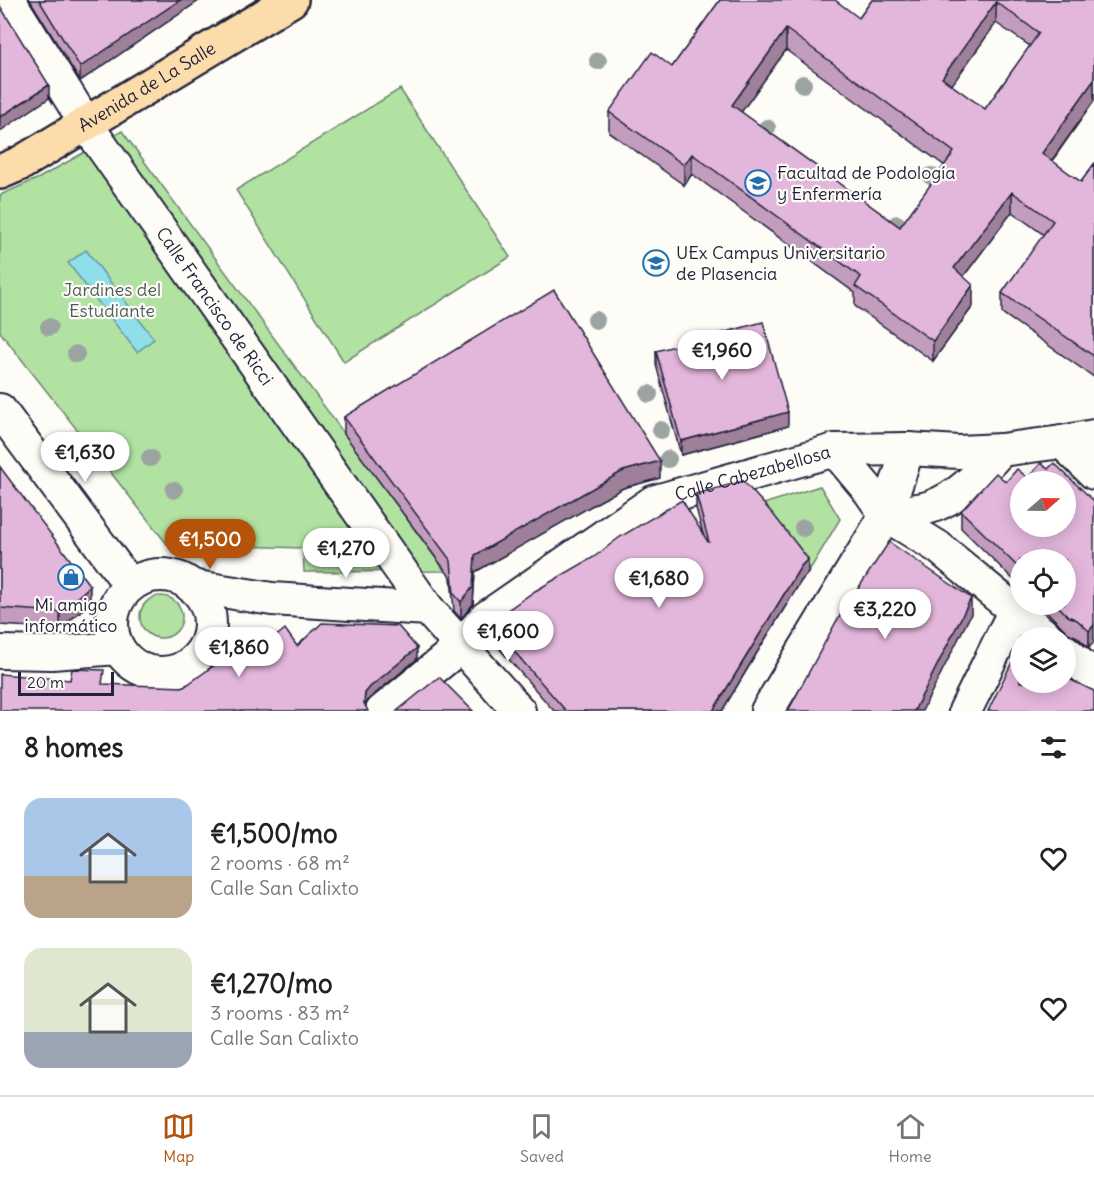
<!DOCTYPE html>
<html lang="en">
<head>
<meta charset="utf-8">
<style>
	:root { --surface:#fff; --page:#f2f2f2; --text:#222; --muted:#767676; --line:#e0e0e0; --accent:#b45309 }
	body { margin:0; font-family:Delius,sans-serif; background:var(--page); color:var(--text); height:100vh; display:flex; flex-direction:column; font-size:22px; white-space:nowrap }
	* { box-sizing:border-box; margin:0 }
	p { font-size:20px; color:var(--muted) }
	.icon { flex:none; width:33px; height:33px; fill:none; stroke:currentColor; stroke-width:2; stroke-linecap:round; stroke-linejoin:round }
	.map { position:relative; height:711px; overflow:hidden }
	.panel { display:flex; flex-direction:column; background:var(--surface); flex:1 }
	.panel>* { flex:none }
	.needle { width:39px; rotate:70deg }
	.tools { position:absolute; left:1010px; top:471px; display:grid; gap:12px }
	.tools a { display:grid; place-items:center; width:66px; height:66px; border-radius:50%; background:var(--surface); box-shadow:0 3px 15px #0003; font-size:30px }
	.scale { position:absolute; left:18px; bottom:15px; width:96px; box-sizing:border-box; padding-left:6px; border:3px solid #22223b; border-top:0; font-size:16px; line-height:21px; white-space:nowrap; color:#22223b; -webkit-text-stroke:4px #fdfcf7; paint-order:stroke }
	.price { position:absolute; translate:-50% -51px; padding:0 14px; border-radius:21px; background:#fff; color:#222; font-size:20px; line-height:39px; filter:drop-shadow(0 2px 3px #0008) }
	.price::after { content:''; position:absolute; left:50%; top:36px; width:18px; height:14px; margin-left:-9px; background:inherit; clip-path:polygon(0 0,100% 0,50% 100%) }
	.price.selected { background:var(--accent); color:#fff }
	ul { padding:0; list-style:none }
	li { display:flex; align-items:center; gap:18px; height:150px; padding:0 24px }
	li span { display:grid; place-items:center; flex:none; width:168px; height:120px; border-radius:18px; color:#555 }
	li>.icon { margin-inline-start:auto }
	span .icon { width:72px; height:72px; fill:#fffc; stroke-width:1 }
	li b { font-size:26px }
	h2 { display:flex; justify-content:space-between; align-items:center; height:72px; padding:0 24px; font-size:26px }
	.tab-bar { display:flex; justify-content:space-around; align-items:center; height:84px; border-top:2px solid var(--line); background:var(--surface); font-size:16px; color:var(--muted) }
	.tab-bar a { display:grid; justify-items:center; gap:3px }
	.tab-bar .selected { color:var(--accent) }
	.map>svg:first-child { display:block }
	.green { fill:#b1e2a2; stroke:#6a826e; stroke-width:1.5 }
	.water { fill:#8edfe9; stroke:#6393a3; stroke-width:1.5 }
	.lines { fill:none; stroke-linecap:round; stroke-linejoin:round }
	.minor-casing { stroke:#22223b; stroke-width:36 }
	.major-casing { stroke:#22223b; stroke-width:38 }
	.minor { stroke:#fdfcf7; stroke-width:32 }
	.major { stroke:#fddcac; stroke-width:33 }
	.tree { fill:#9ca4a1 }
	.wall { fill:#c39dbd; stroke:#22223b; stroke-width:1.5; fill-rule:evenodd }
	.shaded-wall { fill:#9f809a; stroke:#22223b; stroke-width:1.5 }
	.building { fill:#e3b7dc; stroke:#22223b; stroke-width:1.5; fill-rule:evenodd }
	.labels { text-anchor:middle; stroke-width:4.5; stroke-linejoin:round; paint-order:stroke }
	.street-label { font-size:18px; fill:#22223b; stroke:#fdfcf7 }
	.poi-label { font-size:18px; fill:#22223b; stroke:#fdfcf7; text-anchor:start }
	.park-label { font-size:18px; fill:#4d5c5a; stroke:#fdfcf7 }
</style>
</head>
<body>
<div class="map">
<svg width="1094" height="711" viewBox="0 0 1094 711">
	<rect width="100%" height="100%" fill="#fdfcf7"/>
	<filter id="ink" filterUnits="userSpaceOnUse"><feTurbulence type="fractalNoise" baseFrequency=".0167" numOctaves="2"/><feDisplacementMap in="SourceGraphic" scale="12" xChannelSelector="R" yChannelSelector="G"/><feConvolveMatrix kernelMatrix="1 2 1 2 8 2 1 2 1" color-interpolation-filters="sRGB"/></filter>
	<g filter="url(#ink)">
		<g class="green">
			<polygon points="400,89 510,257 344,362 236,190"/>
			<polygon points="122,131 445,571 304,572 303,548 167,544 0,332 0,195 39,178"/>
			<polygon points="820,486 840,519 808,573 773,528 754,507"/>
			<circle cx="161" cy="617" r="21"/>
		</g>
		<polygon class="water" points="86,250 154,339 137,352 68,263"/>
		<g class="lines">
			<g class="minor-casing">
				<g id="minor">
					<path id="s1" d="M9 0 86 124 428 609"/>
					<polyline points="0,410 130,585"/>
					<polyline points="1062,442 1094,473"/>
					<polyline points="835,450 870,492 886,515 938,547 1048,638"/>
					<path d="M892 513C905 511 921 511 933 506 962 495 981 472 1001 450"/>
					<circle cx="161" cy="624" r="49"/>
					<polyline points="191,586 272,599 428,609 519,711"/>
					<polyline points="1065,651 1094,676"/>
					<polyline points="0,652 52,653 118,648"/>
					<path id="s2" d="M382 711 461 646 484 619 653 502 835 450 908 449 959 452 1001 450 1062 442 1094 436"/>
					<polyline points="767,711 886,515 908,449"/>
					<polyline points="965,711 1015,610"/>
				</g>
			</g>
			<g class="major-casing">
				<g id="major">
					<path id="s3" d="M0 172 21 163 291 0"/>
				</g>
			</g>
			<use href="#minor" class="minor"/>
			<use href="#major" class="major"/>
		</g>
		<g class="tree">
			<circle cx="598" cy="61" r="9"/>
			<circle cx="803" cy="84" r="9"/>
			<circle cx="767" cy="128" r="9"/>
			<circle cx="931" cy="176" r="9"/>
			<circle cx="897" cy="224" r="9"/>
			<circle cx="596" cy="320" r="9"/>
			<circle cx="49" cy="327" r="9"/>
			<circle cx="76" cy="354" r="9"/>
			<circle cx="649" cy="394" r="9"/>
			<circle cx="661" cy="430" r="9"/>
			<circle cx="150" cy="458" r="9"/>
			<circle cx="668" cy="459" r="9"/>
			<circle cx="174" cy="490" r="9"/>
			<circle cx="803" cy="528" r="9"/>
			<circle cx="239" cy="539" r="9"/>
		</g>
		<g class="wall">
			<polygon points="30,0 200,0 80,81"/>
			<path d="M720 0 859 18 872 0H1094V101L1052 161 1081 182 1094 164V377L1002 313V293L1044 235 1012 212 963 277 973 306 933 361 855 306V293L692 174 684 185 609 132V112L672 67ZM996 23 1030 46 985 109 951 85ZM786 50 945 166 900 227 741 112Z"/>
			<polygon points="656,351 788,426 681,455 656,365"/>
			<polygon points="344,417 660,478 623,488 475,572 473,604 461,619 454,611 451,578 344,434"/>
			<polygon points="0,467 90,603 60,629 0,625"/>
			<polygon points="1048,469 1094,501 1089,648 1077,637 1068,633 1039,604 1065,604 1020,560 1020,586 961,528 961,511 1006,482 1028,478"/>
			<polygon points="696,494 808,573 801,581 761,646 722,711 554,711 491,639 491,625 703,534 696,508"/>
		</g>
		<g class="shaded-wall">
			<polygon points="180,0 200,0 80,81 80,67"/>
			<polygon points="996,2 996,23 942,99 942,78"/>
			<polygon points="786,29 786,50 732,125 732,105"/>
			<polygon points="1094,80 1094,101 1042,174 1042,153"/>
			<polygon points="49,85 49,98 0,131 0,117"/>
			<polygon points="692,154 692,174 684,185 684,165"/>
			<polygon points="1012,192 1012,212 954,289 954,268"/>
			<polygon points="973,285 973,306 933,361 933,341"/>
			<polygon points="788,412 788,426 681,455 681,441"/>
			<polygon points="660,461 660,478 623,488 475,572 473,604 461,619 461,602 475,555 623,471"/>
			<polygon points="808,559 808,573 801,581 761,646 722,711 713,711 761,632 801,566"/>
			<polygon points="90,586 90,603 60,629 60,612"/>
			<polygon points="971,598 971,614 922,711 914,711"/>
			<polygon points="1094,625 1094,642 1089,648 1089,631"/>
			<polygon points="417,648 417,659 370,698 365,704 364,703 365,693 370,687"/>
		</g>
		<g class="building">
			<polygon points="39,0 180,0 80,67"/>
			<path d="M720 0H835L859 18 872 0H1094V80L1042 153 1081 182 1094 164V356L1002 293 1053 221 1012 192 954 268 973 285 933 341 855 286 861 277 692 154 684 165 609 112 652 52 672 67ZM996 2 1039 33 985 109 942 78ZM786 29 954 152 900 227 732 105Z"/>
			<polygon points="0,6 49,85 0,117"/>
			<polygon points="554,290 660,461 623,471 475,555 473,587 461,602 454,594 451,561 344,417"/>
			<polygon points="763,322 788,412 681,441 656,351"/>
			<path d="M1041 463 1048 469 1054 463 1094 501V625L1089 631 1077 620 1068 616 1056 604H1065V560H1020V569L961 511 996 473 1006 482 1017 469 1028 478ZM1020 482H1065V526H1020Z"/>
			<polygon points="0,467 90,586 60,612 0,608"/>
			<polygon points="743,481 773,514 808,559 801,566 761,632 713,711 566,711 491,625 496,618 535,591 594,557 620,537 682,500 708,542 709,542 696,494"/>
			<polygon points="889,542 971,598 914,711 788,711 836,622"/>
			<polygon points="322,623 398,626 417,648 370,687 365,693 364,703 368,711 0,711 0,674 70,680 72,669 104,670 102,684 184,687 255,636 263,647 285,629 297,646"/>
			<polygon points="1016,654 1020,656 1020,682 1065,682 1065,677 1094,691 1094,711 988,711"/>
			<polygon points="439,677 473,711 397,711"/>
		</g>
	</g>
	<defs>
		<g id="university-ring" transform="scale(1.35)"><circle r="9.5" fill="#fdfcf7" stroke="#1f6fb2" stroke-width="1.5"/><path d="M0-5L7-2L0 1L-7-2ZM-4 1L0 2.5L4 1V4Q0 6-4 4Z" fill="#1f6fb2"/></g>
		<g id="shop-ring" transform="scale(1.35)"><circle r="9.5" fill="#fdfcf7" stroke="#1f6fb2" stroke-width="1.5"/><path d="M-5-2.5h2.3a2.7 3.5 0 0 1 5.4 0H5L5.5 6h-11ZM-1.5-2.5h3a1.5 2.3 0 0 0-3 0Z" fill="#1f6fb2"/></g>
	</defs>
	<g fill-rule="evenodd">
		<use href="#university-ring" x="758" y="183"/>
		<use href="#university-ring" x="656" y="263"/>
		<use href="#shop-ring" x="71" y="577"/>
	</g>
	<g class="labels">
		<g class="street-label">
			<text dy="6" stroke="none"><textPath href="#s3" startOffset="170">Avenida de La Salle</textPath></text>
			<text dy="6" stroke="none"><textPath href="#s1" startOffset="369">Calle Francisco de Ricci</textPath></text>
			<text dy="6" stroke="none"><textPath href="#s2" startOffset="447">Calle Cabezabellosa</textPath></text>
		</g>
		<g class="poi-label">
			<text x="777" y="179">Facultad de Podología<tspan x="777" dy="21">y Enfermería</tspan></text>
			<text x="676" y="259">UEx Campus Universitario<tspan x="676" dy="21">de Plasencia</tspan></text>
			<text x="71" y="611" text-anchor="middle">Mi amigo<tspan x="71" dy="21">informático</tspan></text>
		</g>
		<g class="park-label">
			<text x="112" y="296">Jardines del<tspan x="112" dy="21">Estudiante</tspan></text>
		</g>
	</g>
</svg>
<div class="tools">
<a><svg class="needle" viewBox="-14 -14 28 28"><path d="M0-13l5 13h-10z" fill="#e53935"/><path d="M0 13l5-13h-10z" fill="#767676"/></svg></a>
<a><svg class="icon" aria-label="locate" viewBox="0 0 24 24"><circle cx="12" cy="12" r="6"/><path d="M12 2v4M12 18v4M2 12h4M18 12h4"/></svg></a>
<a><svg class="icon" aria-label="layers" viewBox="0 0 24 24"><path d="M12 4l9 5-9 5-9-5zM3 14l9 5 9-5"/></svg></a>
</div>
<div class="scale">20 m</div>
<b class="price" style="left:722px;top:381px">€1,960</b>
<b class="price" style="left:85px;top:483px">€1,630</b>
<b class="price selected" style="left:210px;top:570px">€1,500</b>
<b class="price" style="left:346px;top:579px">€1,270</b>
<b class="price" style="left:659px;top:609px">€1,680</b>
<b class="price" style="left:885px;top:640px">€3,220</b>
<b class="price" style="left:508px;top:662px">€1,600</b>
<b class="price" style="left:239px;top:678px">€1,860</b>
</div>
<section class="panel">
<h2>8 homes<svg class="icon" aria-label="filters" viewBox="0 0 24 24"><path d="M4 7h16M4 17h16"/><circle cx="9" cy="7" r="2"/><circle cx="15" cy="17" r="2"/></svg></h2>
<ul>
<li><span style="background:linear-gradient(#a9c7e8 65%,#b9a48a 0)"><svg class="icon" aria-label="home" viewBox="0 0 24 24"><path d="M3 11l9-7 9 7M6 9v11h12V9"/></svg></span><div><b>€1,500/mo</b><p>2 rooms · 68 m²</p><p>Calle San Calixto</p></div><svg class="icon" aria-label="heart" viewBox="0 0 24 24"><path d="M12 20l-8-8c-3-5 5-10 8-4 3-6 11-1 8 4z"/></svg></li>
<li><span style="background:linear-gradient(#dfe7d0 70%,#9aa5b1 0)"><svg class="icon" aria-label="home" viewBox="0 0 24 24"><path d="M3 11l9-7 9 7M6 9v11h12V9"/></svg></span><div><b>€1,270/mo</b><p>3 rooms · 83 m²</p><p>Calle San Calixto</p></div><svg class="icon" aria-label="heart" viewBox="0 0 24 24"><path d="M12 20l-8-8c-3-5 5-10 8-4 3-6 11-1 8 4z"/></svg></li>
</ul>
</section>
<nav class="tab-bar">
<a class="selected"><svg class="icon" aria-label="map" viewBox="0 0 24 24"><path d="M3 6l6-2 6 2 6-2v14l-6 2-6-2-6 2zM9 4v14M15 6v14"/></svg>Map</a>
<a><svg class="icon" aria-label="saved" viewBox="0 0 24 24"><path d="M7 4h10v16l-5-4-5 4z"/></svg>Saved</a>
<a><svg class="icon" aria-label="home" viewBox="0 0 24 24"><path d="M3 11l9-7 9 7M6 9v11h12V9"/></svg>Home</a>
</nav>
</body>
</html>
